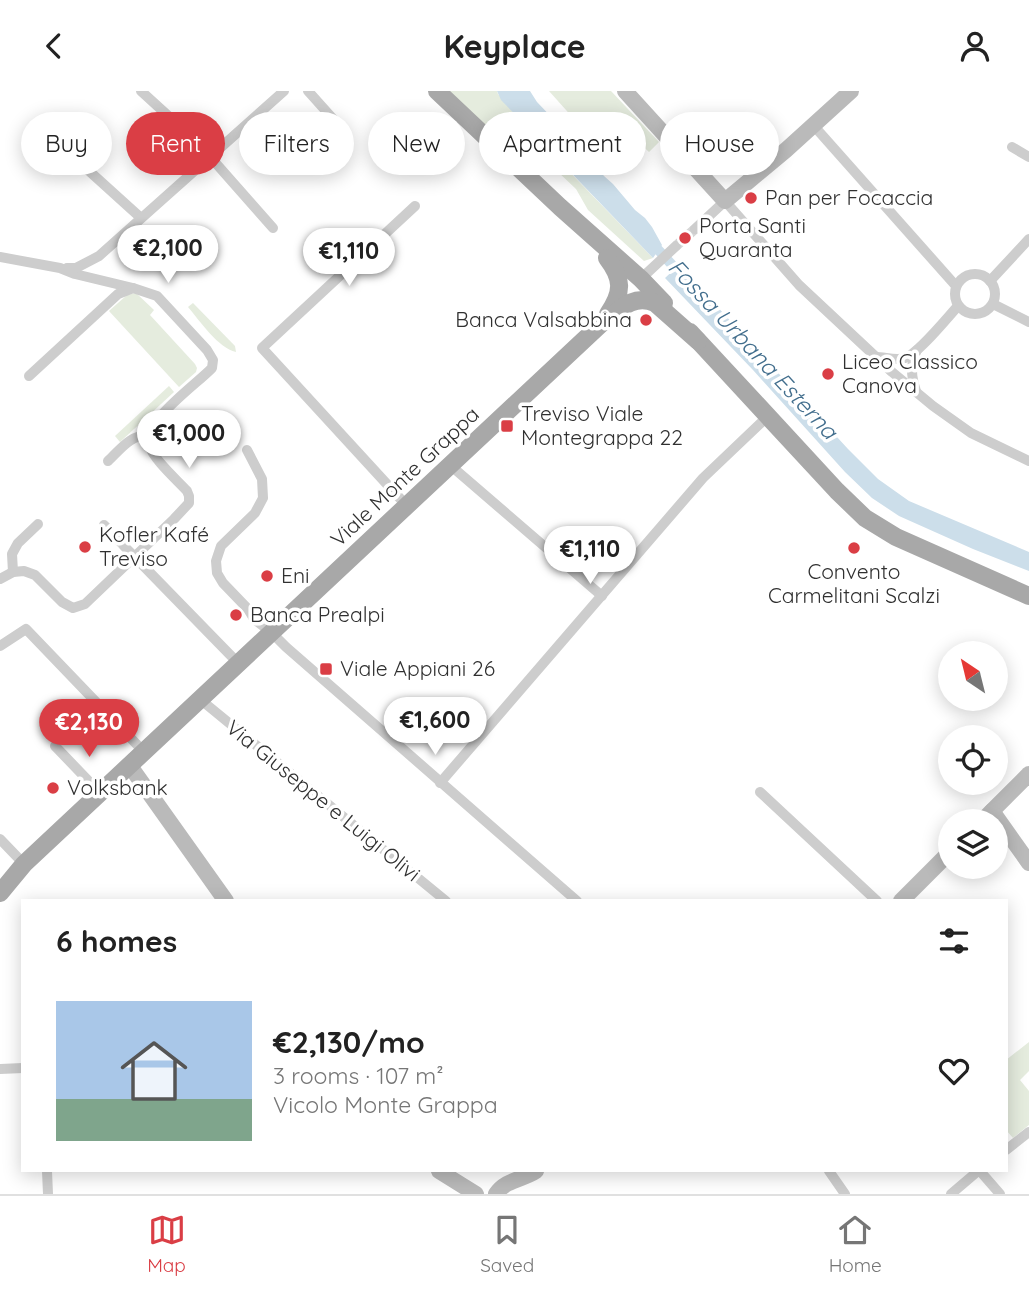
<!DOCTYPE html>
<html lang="en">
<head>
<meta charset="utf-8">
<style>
	:root { --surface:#fff; --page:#f6f6f6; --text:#222; --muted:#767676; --line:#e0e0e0; --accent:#da3e45 }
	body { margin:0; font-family:Quicksand,sans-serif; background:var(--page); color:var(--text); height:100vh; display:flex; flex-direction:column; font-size:26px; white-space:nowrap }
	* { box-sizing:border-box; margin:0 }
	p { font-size:23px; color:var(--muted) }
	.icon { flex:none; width:38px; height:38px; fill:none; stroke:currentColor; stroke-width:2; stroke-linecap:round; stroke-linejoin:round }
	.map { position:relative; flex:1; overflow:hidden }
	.panel { position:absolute; left:21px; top:808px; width:987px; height:273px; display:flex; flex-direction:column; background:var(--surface); border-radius:0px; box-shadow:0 4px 18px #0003 }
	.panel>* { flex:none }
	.banner { position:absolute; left:21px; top:21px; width:987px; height:63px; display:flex; gap:14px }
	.needle { width:46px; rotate:325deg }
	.controls { position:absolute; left:938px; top:550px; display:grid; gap:14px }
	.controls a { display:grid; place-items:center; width:70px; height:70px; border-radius:50%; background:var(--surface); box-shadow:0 4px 18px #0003; font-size:35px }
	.price { position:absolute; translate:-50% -60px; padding:0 16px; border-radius:24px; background:#fff; color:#222; font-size:23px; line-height:46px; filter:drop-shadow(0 2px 4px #0008) }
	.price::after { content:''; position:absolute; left:50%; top:42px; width:21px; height:16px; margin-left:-10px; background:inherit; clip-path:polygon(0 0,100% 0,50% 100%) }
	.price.on { background:var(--accent); color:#fff }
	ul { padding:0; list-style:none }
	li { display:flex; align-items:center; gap:21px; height:175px; padding:0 35px }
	li span { display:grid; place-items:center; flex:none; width:196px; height:140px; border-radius:0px; color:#555 }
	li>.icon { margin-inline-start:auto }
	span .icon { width:84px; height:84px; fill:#fffc; stroke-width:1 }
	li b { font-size:30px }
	h2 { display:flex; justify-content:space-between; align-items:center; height:84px; padding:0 35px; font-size:30px }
	.tag { padding:0 24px; border-radius:32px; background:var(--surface); box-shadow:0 4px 18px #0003; font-size:24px; line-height:63px }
	.tag.on { background:var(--accent); color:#fff }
	header { display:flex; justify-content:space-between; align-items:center; height:91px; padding:0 35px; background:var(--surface); font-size:32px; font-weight:800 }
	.tab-bar { display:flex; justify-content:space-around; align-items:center; height:98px; border-top:2px solid var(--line); background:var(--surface); font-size:19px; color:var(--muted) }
	.tab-bar a { display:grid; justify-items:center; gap:4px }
	.tab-bar .on { color:var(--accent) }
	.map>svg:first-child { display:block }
	.green { fill:#e5ecde }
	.water { fill:#ccdeea }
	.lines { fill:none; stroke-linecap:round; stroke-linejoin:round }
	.canal { stroke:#ccdeea; stroke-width:10 }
	.street-tunnel { stroke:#d6d6d6; stroke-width:10; stroke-dasharray:10 5; stroke-linecap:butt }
	.street { stroke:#cdcdcd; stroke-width:10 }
	.secondary { stroke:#bababa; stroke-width:16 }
	.primary { stroke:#a8a8a8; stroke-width:18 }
	.poi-dot { fill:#da3e45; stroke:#fff; stroke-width:2.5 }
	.labels { text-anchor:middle; stroke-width:7; stroke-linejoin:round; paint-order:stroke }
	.poi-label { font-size:21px; fill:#303030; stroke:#fff; text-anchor:start }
	.street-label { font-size:21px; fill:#303030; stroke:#fff }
	.water-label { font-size:23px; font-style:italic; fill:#426e8d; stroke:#fff }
</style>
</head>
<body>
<header><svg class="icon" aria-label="back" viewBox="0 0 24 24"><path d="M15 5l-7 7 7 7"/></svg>Keyplace<svg class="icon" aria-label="person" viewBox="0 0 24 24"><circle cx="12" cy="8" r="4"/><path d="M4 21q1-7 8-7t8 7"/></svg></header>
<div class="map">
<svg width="1029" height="1103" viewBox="0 0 1029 1103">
	<rect width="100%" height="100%" fill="#fff"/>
	<g class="green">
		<polygon points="445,0 497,0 498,3 528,38 653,167 644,170 588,119 576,98 519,44 510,38 484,33"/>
		<polygon points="549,0 611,0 659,51 649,61 630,43 609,67"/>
		<polygon points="136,202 154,219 150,224 195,273 197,277 196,281 179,296 109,220 127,204"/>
		<path d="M193 212 235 255 236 261C218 257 200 230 188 216Z"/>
		<polygon points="169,295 174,301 120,351 115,345"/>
		<polygon points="1029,951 1029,980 1020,989 1029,1000 1029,1034 1013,1047 1006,1039 1006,969"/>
	</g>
	<g class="water">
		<polygon points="497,0 530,0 537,11 580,56 604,85 613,93 635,119 645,127 652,136 662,154 653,167 501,9"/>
		<polygon points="679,174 848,358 878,388 909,410 1029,461 1029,480 973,458 899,425 872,407 845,381 753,279 665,187"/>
	</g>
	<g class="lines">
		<polyline class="canal" points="651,151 685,188"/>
		<g class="street-tunnel">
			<polyline points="676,155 695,138"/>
			<polyline points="106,436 124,455"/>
		</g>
		<g class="street">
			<polyline points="141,0 198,52 273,137"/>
			<polyline points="308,0 334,29"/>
			<polyline points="814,35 956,195"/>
			<polyline points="55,51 88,79 141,127"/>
			<polyline points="1012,56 1029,66"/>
			<polyline points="695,138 725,110 799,194 892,281 933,315 971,342 1029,370"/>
			<path d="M0 166 60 177 75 183 133 197 157 205 207 259 213 269 212 277C197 293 141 332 149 354 154 369 176 388 187 400L189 405V412L174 428 85 513 73 517 62 511 35 484 24 480 13 481 0 488"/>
			<polyline points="67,177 76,177 99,165 284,0"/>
			<polyline points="647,182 676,155"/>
			<circle cx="975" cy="203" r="20"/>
			<polyline points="990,190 1029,148"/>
			<polyline points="993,213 1029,231"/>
			<path d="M876 266C885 266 896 270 905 267 918 263 947 227 958 215"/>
			<polyline points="29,285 118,203 133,197"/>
			<path d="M916 300C911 285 910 274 917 259"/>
			<polyline points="247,359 262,388 263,407 255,422 221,455 216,470 217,482 223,492 248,518 254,528 272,542 286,556 577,810"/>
			<path d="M108 370C120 359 130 344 148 344"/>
			<polyline points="450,374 602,505"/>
			<polyline points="407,415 262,257 415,115"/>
			<polyline points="104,434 106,436"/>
			<polyline points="124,455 239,573"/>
			<polyline points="13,481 12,463 18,452 38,433"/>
			<polyline points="0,555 26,538 145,662"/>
			<polyline points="201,609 446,810"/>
			<polyline points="55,655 101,703"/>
			<polyline points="440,692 703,387 768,325"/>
			<polyline points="760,701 877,810"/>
			<polyline points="0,748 24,773"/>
			<polyline points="0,978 23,977"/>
			<polyline points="1006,1059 1029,1041"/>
			<polyline points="47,1080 48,1103"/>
			<polyline points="829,1080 845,1103"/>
			<polyline points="980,1080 1000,1103"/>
			<polyline points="951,1103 978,1080"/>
		</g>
		<g class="secondary">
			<polyline points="625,0 725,110 786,59 851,0"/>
			<polyline points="130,675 226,810"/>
			<polyline points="992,720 1029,772"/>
			<polyline points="982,730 1029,683"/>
			<polyline points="901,810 950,761"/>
			<polyline points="439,1080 476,1103"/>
			<path d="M496 1103C506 1088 523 1089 536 1080"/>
		</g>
		<g class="primary">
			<polyline points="437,0 560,116 641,188 664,212"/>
			<path d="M607 167C623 188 623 201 608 223"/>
			<polyline points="690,241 837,400 865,427 896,446 1029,505"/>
			<path d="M0 802 24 773 602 232C618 220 633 202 655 212L698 250"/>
		</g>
	</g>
	<g class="poi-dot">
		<circle cx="751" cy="107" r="7"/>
		<circle cx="685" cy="147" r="7"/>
		<circle cx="646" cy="229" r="7"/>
		<circle cx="828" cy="283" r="7"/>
		<rect x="500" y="328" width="14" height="14" rx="3.5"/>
		<circle cx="85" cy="456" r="7"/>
		<circle cx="854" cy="457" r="7"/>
		<circle cx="267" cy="485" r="7"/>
		<circle cx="236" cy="524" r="7"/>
		<rect x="319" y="571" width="14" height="14" rx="3.5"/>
		<circle cx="53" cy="697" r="7"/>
	</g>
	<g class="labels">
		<g class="poi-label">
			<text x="765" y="114">Pan per Focaccia</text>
			<text x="699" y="142">Porta Santi<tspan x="699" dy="24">Quaranta</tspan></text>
			<text x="632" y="236" text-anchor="end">Banca Valsabbina</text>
			<text x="842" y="278">Liceo Classico<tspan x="842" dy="24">Canova</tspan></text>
			<text x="521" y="330">Treviso Viale<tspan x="521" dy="24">Montegrappa 22</tspan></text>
			<text x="99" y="451">Kofler Kafé<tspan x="99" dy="24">Treviso</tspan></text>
			<text x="854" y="488" text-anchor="middle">Convento<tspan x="854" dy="24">Carmelitani Scalzi</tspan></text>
			<text x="281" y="492">Eni</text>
			<text x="250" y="531">Banca Prealpi</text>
			<text x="340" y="585">Viale Appiani 26</text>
			<text x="67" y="704">Volksbank</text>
		</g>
		<g class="street-label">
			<text transform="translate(405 386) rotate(-43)" y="7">Viale Monte Grappa</text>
			<text transform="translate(323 710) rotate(39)" y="7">Via Giuseppe e Luigi Olivi</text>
		</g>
		<g class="water-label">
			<text transform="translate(753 258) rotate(47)" y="8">Fossa Urbana Esterna</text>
		</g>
	</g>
</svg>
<div class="controls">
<a><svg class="needle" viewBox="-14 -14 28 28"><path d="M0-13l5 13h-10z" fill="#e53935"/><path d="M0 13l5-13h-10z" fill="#767676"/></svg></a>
<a><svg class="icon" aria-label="locate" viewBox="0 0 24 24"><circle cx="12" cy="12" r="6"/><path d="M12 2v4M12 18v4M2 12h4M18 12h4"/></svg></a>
<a><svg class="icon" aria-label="layers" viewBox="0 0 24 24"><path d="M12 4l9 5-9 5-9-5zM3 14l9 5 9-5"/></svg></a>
</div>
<b class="price" style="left:168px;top:194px">€2,100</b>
<b class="price" style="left:349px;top:197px">€1,110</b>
<b class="price" style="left:189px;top:379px">€1,000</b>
<b class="price" style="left:590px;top:495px">€1,110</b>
<b class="price" style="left:435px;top:666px">€1,600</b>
<b class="price on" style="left:89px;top:668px">€2,130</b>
<div class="banner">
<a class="tag">Buy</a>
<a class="tag on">Rent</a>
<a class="tag">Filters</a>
<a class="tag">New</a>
<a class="tag">Apartment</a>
<a class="tag">House</a>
</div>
<section class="panel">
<h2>6 homes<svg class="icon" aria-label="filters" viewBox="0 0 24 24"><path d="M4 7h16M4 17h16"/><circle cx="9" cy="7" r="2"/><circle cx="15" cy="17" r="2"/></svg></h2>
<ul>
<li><span style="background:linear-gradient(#a9c7e8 70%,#7fa58c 0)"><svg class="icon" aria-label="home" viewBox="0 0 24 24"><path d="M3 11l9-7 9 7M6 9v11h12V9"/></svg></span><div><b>€2,130/mo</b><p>3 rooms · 107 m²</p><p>Vicolo Monte Grappa</p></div><svg class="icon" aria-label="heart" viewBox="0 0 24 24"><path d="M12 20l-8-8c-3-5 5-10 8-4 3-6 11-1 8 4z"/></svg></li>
</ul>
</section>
</div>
<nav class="tab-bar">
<a class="on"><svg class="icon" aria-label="map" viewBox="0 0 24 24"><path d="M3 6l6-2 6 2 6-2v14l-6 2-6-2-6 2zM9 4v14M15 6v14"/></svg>Map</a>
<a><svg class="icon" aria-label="saved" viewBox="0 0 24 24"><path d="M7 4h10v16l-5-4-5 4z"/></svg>Saved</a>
<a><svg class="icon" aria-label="home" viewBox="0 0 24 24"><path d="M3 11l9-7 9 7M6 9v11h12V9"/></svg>Home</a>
</nav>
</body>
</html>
